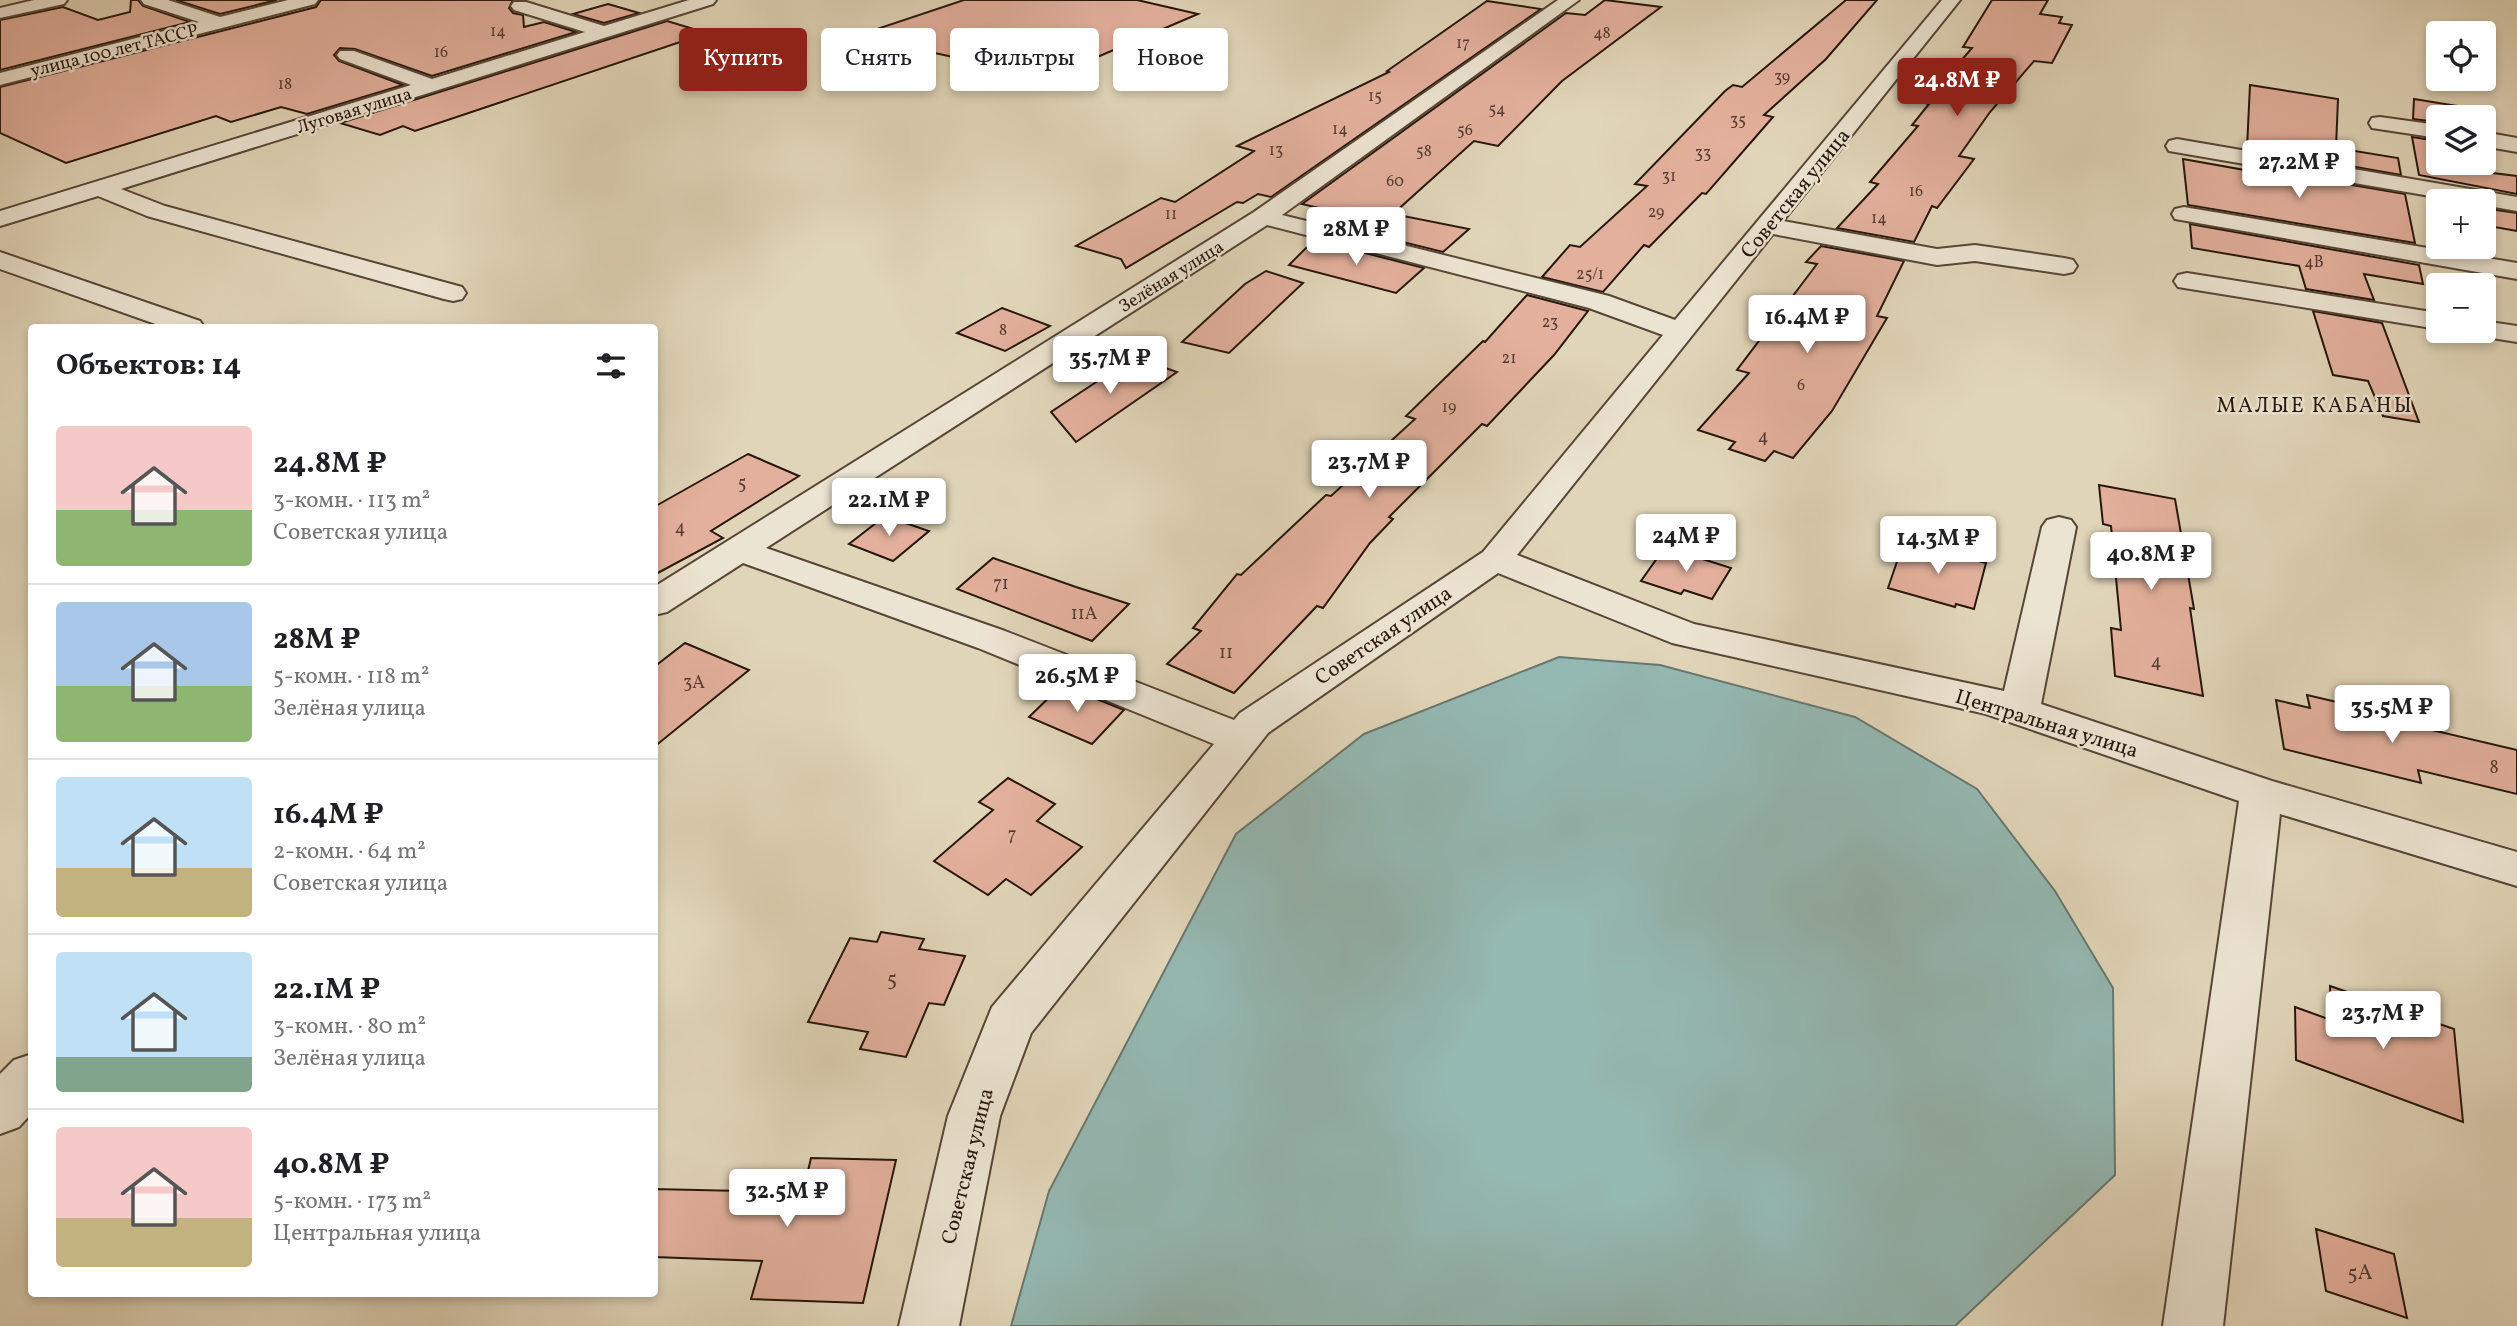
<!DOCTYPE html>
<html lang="ru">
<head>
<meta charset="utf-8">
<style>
	:root { --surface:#fff; --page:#f6f6f6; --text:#202124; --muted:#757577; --line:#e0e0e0; --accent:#8f2418 }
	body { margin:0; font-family:Vollkorn,serif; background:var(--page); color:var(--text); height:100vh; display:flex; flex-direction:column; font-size:26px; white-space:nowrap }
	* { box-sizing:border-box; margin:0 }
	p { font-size:23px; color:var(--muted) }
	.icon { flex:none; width:38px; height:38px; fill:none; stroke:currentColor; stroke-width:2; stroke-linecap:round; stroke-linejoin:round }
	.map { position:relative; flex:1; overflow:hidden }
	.drawer { position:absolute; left:28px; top:324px; width:630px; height:973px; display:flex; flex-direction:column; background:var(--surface); border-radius:7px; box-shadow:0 4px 10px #0003 }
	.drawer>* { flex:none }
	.guide { position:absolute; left:679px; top:28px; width:665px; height:63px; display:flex; gap:14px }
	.fabs { position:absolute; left:2426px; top:21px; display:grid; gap:14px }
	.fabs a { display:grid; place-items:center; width:70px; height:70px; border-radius:7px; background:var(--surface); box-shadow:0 4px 10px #0003; font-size:35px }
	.price { position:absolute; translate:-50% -60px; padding:0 16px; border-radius:7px; background:#fff; color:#222; font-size:23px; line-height:46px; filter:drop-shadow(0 2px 4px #0008) }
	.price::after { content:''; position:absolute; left:50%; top:42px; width:21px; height:16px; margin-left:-10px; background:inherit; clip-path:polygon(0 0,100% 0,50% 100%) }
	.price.on { background:var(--accent); color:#fff }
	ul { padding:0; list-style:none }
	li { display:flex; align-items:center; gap:21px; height:175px; padding:0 28px }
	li+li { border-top:2px solid var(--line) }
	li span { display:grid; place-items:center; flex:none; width:196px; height:140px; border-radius:7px; color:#555 }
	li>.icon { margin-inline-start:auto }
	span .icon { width:84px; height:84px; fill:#fffc; stroke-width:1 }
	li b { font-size:30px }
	h2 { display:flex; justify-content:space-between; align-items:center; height:84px; padding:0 28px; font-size:30px }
	.chip { padding:0 24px; border-radius:7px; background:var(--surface); box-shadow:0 4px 10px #0003; font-size:24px; line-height:63px }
	.chip.on { background:var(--accent); color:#fff }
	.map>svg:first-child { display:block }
	.water { fill:#94b8b2; stroke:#68776f; stroke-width:2 }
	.building { fill:#e3b09d; stroke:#27160b; stroke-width:2 }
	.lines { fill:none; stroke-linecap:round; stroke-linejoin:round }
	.minor-casing { stroke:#564636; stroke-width:4 }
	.minor { fill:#ece4d2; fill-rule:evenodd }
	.labels { text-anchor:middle; stroke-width:5; stroke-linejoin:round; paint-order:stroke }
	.far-number-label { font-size:16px; fill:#563c30 }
	.far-street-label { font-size:18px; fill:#27160b; stroke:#ece4d2 }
	.number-label { font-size:18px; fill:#563c30 }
	.street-label { font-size:21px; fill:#27160b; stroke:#ece4d2 }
	.far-quarter-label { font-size:21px; letter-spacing:2px; fill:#27160b; stroke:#ece4d2 }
	.near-number-label { font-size:21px; fill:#563c30 }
</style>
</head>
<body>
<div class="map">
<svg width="2517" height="1326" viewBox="0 0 2517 1326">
	<rect width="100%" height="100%" fill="#e1d5b9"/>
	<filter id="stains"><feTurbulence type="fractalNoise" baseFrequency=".00286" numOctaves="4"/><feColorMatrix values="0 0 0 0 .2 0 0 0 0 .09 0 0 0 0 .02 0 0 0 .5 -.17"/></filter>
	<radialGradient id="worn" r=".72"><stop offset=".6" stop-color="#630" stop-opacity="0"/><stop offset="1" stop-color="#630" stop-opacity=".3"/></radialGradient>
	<polygon class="water" points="1559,657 1660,665 1855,717 1977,789 2055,891 2113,988 2115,1175 1955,1326 1011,1326 1049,1191 1236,834 1364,734"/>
	<g class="building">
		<polygon points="131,0 138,0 143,6 190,22 0,70 0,20 63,7 98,20 130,12"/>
		<polygon points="176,0 277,0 220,14"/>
		<polygon points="321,0 513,0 509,8 513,13 523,15 524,27 544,22 576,32 432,76 355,49 340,48 334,55 339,61 403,85 307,114 281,107 231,122 216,116 66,163 0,133 0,87 316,7"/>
		<polygon points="964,0 1137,0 1198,14 1060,73 1031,66 1018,71 856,36"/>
		<polygon points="1605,0 1661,7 1562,81 1498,146 1474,141 1393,214 1469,229 1443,252 1330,224 1340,213 1302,204 1566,13 1585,15"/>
		<polygon points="1846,0 1877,0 1826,59 1764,115 1773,117 1706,194 1702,193 1649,247 1644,245 1603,292 1542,277 1570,245 1580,247 1647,186 1635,184 1725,91 1733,85 1742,87"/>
		<polygon points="1992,0 2048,0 2040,14 2062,17 2059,23 2072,25 2052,63 2034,61 1990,112 1959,156 1974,159 1937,208 1932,206 1914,242 1837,228 1878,184 1870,182 1918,126 1912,125 1929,104 1925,103 1972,48 1963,47"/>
		<polygon points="1487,1 1541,9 1271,197 1258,194 1243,203 1237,202 1126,268 1121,259 1076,246 1161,198 1175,202 1254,151 1237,146 1389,72 1387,71"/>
		<polygon points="608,4 639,13 604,23 573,14"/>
		<polygon points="667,21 707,33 415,131 403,126 380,135 340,123"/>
		<polygon points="2250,85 2338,99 2336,148 2398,158 2401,175 2247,148"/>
		<polygon points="2414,99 2489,111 2490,131 2483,129 2483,117 2438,117 2438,122 2413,119"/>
		<polygon points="2412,137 2438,141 2438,163 2483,163 2483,149 2491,150 2493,173 2517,176 2517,194 2419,175"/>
		<polygon points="2183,159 2245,170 2246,167 2405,194 2415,243 2188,205"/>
		<polygon points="2483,208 2517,213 2517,231 2483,225"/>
		<polygon points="2190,224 2419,265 2423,284 2364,274 2374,300 2306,289 2299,266 2192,248"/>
		<polygon points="1314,240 1424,268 1396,293 1289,265"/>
		<polygon points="1821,246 1904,261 1877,316 1887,318 1832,411 1793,458 1774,451 1765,461 1729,449 1735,442 1698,430 1749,373 1737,370 1817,264 1806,262"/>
		<polygon points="1266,271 1303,283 1229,353 1182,342 1245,284"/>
		<polygon points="1527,295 1588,311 1554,355 1487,426 1482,424 1389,517 1393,519 1370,543 1323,608 1317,606 1234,693 1167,664 1201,631 1193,628 1237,574 1241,575 1326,495 1331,496 1415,419 1406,416 1483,341 1485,342"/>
		<polygon points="1002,308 1050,326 1005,351 957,333"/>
		<polygon points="2313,311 2382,323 2419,422 2383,416 2368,381 2333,375"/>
		<polygon points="1134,357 1177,372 1076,442 1051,412"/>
		<polygon points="748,454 799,476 711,531 723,538 654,575 654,507"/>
		<polygon points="2099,485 2175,499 2194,609 2190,608 2203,696 2115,676 2111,628 2121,630 2111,526 2103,524"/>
		<polygon points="885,516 929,531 893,561 849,544"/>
		<polygon points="1904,541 1986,563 1974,609 1956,604 1955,607 1888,588"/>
		<polygon points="1665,547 1731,568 1712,599 1684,590 1681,594 1641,581"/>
		<polygon points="993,558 1076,587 1129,604 1092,641 957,589"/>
		<polygon points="685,643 749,670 654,747 654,667"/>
		<polygon points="1062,685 1124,710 1092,744 1029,717"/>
		<polygon points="2307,695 2405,718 2406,724 2517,750 2517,794 2418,770 2421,783 2284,749 2276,700 2310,708"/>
		<polygon points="1008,778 1055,804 1037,821 1082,847 1031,895 1006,879 988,895 934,861 993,810 979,802"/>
		<polygon points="881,932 924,939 919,949 965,956 944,1005 929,1003 906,1057 860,1049 868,1032 808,1022 850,938 877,942"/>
		<polygon points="2330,986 2454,1029 2463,1122 2296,1060 2295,1007 2331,1020"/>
		<polygon points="811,1158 896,1160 863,1303 751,1299 762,1261 654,1257 654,1189 783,1192 789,1171 808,1171"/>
		<polygon points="2316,1229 2394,1254 2407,1318 2326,1291"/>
	</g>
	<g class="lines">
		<g class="minor-casing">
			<g id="minor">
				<polygon points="34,0 67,0 64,4 0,18 0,8"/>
				<polygon points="141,0 168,0 220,17 288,0 318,0 315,4 0,85 0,73 199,22 144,4"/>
				<polygon points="689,0 716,0 713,4 121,189 165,206 462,287 466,293 462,299 453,301 444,299 147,216 98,196 0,226 0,211 411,85 340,59 337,55 340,51 354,51 432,79 585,32 514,10 511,6 514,2 526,2 604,26"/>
				<path d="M1558 0H1579L1282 215 1609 296 1675 320 1942 0H1960L1783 221 1937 249 1975 245 2064 258 2073 260 2077 266 2073 272 2064 274 1975 261 1937 265 1773 234 1517 555 1694 624 2004 691 2042 527 2047 520 2059 517 2071 520 2076 527 2041 704 2272 781 2517 852V886L2280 814 2223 1326H2163L2239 801 1986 714 1672 643 1498 573 1268 733 1031 1033 1000 1116 959 1326H899L948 1116 992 1007 1214 744 978 648 743 563 667 612 654 615V587L1254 212ZM1267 225 1589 308 1663 335 1483 552 1240 713 1234 720 1005 631 766 548Z"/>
				<polygon points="2380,117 2438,125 2438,138 2372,128 2369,123 2372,118"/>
				<polygon points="2483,132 2517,138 2517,152 2483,146"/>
				<polygon points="2177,139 2517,197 2517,211 2483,205 2483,201 2459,201 2169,151 2166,146 2169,141"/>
				<polygon points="2184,207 2517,263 2517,279 2175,219 2172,214 2175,209"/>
				<polygon points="0,252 200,321 204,327 164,327 0,269"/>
				<polygon points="2187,273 2438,313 2438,329 2178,287 2174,281 2178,275"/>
				<polygon points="2483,321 2517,326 2517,342 2473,335 2470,331 2483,331"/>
				<polygon points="32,1054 32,1113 19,1127 0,1134 0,1074 14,1060"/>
			</g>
		</g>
		<use href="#minor" class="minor"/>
	</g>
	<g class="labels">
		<g class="far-number-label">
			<text x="498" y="36">14</text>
			<text x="1602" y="38">48</text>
			<text x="1463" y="48">17</text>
			<text x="441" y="57">16</text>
			<text x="1782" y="82">39</text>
			<text x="285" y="89">18</text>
			<text x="1375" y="101">15</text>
			<text x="1497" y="114">54</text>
			<text x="1738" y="125">35</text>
			<text x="1340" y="134">14</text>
			<text x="1465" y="135">56</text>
			<text x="1276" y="155">13</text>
			<text x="1424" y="156">58</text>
			<text x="1703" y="158">33</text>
			<text x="1669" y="181">31</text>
			<text x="1395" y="186">60</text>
			<text x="1916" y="196">16</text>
			<text x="1656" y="217">29</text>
			<text x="1171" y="219">11</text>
			<text x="1879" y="223">14</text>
			<text x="2314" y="267">4В</text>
			<text x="1590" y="279">25/1</text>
			<text x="1550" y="327">23</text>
			<text x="1003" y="335">8</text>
			<text x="1509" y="363">21</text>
			<text x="1801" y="390">6</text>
			<text x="1449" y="412">19</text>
		</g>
		<g class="far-street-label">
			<text transform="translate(114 50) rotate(-14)" y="6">улица 100 лет ТАССР</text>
			<text transform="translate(354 110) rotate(-17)" y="6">Луговая улица</text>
			<text transform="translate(1171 276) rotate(-32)" y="6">Зелёная улица</text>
		</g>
		<g class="number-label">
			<text x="1763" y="442">4</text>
			<text x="742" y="489">5</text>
			<text x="680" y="533">4</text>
			<text x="1001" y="589">71</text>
			<text x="1084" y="619">11А</text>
			<text x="1226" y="658">11</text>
			<text x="2156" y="667">4</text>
			<text x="694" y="688">3А</text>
			<text x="2494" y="773">8</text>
			<text x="1012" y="840">7</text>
		</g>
		<g class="street-label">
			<text transform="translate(1795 193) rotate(-51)" y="7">Советская улица</text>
			<text transform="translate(1383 635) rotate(-34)" y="7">Советская улица</text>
			<text transform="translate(2047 723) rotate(17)" y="7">Центральная улица</text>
			<text transform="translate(967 1166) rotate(-76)" y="7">Советская улица</text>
		</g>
		<g class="far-quarter-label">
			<text x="2315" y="412">МАЛЫЕ КАБАНЫ</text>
		</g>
		<g class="near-number-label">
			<text x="892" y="985">5</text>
			<text x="2360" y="1279">5А</text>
		</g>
	</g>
	<rect width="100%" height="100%" filter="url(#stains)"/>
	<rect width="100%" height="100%" fill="url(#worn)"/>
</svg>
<div class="fabs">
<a><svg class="icon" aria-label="locate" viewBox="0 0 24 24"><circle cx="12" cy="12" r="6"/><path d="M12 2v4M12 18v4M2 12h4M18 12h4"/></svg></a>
<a><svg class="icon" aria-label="layers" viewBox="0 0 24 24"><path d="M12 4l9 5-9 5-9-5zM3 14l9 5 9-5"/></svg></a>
<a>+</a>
<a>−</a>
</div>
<b class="price on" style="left:1957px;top:118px">24.8M ₽</b>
<b class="price" style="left:2299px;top:200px">27.2M ₽</b>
<b class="price" style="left:1356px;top:267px">28M ₽</b>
<b class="price" style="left:1807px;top:355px">16.4M ₽</b>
<b class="price" style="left:1110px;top:396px">35.7M ₽</b>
<b class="price" style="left:1369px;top:500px">23.7M ₽</b>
<b class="price" style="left:889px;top:538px">22.1M ₽</b>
<b class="price" style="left:1686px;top:574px">24M ₽</b>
<b class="price" style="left:1938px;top:576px">14.3M ₽</b>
<b class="price" style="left:2151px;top:592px">40.8M ₽</b>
<b class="price" style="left:1077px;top:714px">26.5M ₽</b>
<b class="price" style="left:2392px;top:745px">35.5M ₽</b>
<b class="price" style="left:2383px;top:1051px">23.7M ₽</b>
<b class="price" style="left:787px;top:1229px">32.5M ₽</b>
<div class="guide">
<a class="chip on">Купить</a>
<a class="chip">Снять</a>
<a class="chip">Фильтры</a>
<a class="chip">Новое</a>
</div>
<section class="drawer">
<h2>Объектов: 14<svg class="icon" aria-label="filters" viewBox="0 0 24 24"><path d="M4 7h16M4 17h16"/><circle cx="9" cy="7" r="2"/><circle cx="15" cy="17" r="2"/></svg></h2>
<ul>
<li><span style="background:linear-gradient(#f6c9c9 60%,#8fb573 0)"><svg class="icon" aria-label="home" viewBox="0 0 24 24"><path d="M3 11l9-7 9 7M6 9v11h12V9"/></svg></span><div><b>24.8M ₽</b><p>3-комн. · 113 m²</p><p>Советская улица</p></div></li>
<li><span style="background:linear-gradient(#a9c7e8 60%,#8fb573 0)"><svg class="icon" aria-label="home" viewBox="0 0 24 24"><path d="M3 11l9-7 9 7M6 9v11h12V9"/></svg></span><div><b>28M ₽</b><p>5-комн. · 118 m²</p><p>Зелёная улица</p></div></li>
<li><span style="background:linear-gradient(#bfe0f5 65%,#c2b280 0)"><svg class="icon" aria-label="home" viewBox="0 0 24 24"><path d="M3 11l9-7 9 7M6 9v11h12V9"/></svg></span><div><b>16.4M ₽</b><p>2-комн. · 64 m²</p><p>Советская улица</p></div></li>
<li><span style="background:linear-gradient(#bfe0f5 75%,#7fa58c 0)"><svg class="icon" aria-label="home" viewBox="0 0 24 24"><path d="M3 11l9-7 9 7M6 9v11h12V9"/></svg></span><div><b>22.1M ₽</b><p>3-комн. · 80 m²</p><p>Зелёная улица</p></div></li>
<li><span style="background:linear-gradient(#f6c9c9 65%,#c2b280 0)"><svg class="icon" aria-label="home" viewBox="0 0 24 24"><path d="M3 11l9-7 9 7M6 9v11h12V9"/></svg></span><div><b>40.8M ₽</b><p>5-комн. · 173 m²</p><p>Центральная улица</p></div></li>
</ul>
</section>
</div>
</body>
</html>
